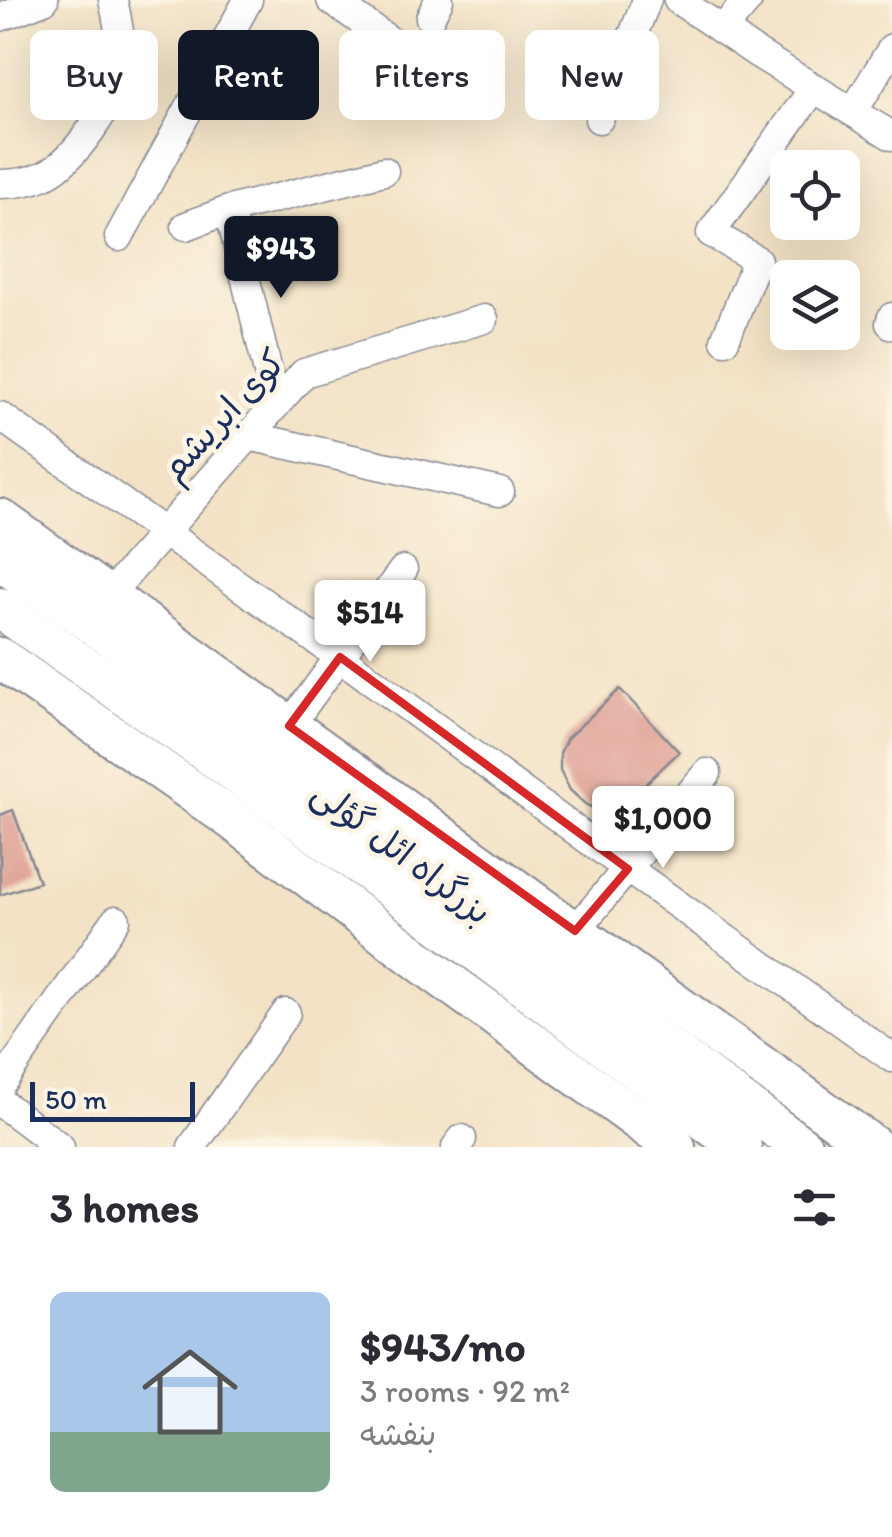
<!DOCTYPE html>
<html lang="en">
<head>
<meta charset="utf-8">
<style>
	:root { --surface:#fff; --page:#f7f7f7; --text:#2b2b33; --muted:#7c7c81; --accent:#111827 }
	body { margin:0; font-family:Itim,"Playpen Sans Arabic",sans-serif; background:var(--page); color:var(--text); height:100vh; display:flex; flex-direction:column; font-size:38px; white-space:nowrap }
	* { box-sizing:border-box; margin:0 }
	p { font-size:32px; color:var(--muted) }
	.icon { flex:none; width:55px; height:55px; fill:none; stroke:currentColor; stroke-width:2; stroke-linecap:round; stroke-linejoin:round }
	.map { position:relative; height:1147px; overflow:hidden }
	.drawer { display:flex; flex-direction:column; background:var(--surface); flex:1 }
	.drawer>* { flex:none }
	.top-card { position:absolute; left:30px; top:30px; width:832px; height:90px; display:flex; gap:20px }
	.controls { position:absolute; left:770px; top:150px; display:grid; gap:20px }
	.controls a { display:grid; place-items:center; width:90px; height:90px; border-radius:15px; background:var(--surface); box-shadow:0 10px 40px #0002; font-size:50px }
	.scale { position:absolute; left:30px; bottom:25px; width:165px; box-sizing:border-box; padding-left:10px; border:5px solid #1b2f5e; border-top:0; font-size:28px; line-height:35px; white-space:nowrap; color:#1b2f5e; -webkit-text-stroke:8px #fcf5e5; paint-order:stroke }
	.price { position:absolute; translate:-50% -85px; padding:0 22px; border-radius:10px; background:#fff; color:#222; font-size:32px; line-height:65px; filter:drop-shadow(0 2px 5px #0008) }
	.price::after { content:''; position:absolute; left:50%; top:60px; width:30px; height:22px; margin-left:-15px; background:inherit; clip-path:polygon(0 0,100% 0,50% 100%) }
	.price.current { background:var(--accent); color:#fff }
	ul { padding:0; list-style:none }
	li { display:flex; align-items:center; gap:30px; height:250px; padding:0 50px }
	li span { display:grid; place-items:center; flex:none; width:280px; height:200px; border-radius:15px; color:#555 }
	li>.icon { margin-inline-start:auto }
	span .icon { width:120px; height:120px; fill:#fffc; stroke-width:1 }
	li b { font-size:42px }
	h2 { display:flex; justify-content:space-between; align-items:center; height:120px; padding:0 50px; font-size:42px }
	.chip { padding:0 35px; border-radius:15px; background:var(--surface); box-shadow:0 10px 40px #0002; font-size:35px; line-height:90px }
	.chip.current { background:var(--accent); color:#fff }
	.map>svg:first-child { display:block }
	.building { fill:#dc998e }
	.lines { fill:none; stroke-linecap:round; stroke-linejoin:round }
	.minor-casing { stroke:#878892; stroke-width:31 }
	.highway-casing { stroke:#878892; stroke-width:44 }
	.minor { stroke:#fff; stroke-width:28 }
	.highway { stroke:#fff; stroke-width:40 }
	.marked { fill:none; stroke:#d62828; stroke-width:8; stroke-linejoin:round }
	.labels { text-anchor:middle; stroke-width:10; stroke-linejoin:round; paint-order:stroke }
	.street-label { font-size:35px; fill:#1b2f5e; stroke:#fcf5e5 }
</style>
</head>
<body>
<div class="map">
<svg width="892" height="1147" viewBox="0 0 892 1147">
	<rect width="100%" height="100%" fill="#fcf5e5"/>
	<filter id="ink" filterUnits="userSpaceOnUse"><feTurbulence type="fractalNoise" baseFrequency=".01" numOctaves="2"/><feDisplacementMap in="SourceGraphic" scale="20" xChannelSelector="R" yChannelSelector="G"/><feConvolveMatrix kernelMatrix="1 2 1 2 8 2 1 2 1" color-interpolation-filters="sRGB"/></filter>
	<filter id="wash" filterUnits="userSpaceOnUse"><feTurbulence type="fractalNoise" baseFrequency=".0048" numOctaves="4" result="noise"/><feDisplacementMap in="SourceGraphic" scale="40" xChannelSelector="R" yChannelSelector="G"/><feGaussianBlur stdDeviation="2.25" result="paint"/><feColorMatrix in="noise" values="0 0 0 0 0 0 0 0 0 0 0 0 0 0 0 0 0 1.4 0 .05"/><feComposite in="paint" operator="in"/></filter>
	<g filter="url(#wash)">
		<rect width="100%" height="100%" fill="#f3e2c5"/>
		<g id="blocks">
			<g class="building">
				<polygon points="620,689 679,752 619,809 601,812 585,804 570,790 560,770 560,753 567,738"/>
				<polygon points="13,810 39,882 0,895 0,815"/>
			</g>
		</g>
	</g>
	<g filter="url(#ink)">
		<use href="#blocks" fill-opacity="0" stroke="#878892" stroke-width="2.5"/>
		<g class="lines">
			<g class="minor-casing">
				<g id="minor">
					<polyline points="331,0 461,90"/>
					<polyline points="678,0 755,52 892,136"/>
					<polyline points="0,17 44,0"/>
					<polyline points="430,18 439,0"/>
					<polyline points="722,30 748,0"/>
					<polyline points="853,112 892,48"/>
					<polyline points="599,119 647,0"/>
					<path d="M0 184C14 184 32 181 45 175 75 160 115 102 120 69 123 47 118 21 113 0"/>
					<polyline points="229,210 276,405"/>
					<polyline points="186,226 229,210 384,171"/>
					<polyline points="119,237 248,0"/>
					<polyline points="892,317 890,323 892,325"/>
					<polyline points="725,340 757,260 711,233 814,88"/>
					<polyline points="0,416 340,657 628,869 892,1058"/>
					<polyline points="249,436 500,492"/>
					<polyline points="107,597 304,373 484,319"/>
					<polyline points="289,726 403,570"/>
					<polyline points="575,931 707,773"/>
					<polyline points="0,1085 116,920"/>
					<polyline points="0,1102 60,1147"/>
					<polyline points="192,1147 286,1013"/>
					<polyline points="456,1147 462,1139"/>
				</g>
			</g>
			<g class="highway-casing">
				<g id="highway">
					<polyline points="0,519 874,1147"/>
					<polyline points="0,560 99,628 802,1147"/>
					<polyline points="0,608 228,767 741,1147"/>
					<polyline points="0,658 229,817 432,970 675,1147"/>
				</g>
			</g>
			<use href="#minor" class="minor"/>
			<use href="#highway" class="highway"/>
		</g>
	</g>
	<path class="marked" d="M340 657 628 869 575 931 289 726Z"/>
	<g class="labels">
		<g class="street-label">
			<text transform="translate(223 415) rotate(-47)" y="12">کوی ابریشم</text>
			<text transform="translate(402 852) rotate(37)" y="12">بزرگراه ائل گؤلی</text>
		</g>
	</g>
</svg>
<div class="controls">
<a><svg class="icon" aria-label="locate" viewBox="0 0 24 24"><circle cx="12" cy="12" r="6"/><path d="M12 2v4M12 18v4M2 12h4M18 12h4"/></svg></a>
<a><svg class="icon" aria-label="layers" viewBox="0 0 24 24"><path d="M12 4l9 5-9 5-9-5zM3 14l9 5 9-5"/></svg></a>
</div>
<div class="scale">50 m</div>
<b class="price current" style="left:281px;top:301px">$943</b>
<b class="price" style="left:370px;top:665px">$514</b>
<b class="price" style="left:663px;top:871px">$1,000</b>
<div class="top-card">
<a class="chip">Buy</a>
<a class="chip current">Rent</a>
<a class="chip">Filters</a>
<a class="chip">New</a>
</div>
</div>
<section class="drawer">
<h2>3 homes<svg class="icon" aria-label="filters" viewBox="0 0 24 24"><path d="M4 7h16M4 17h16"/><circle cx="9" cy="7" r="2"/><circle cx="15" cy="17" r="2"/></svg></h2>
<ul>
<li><span style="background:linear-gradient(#a9c7e8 70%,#7fa58c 0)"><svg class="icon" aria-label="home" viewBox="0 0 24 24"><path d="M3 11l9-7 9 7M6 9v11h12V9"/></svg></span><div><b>$943/mo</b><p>3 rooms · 92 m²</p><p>بنفشه</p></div></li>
</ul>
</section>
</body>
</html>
